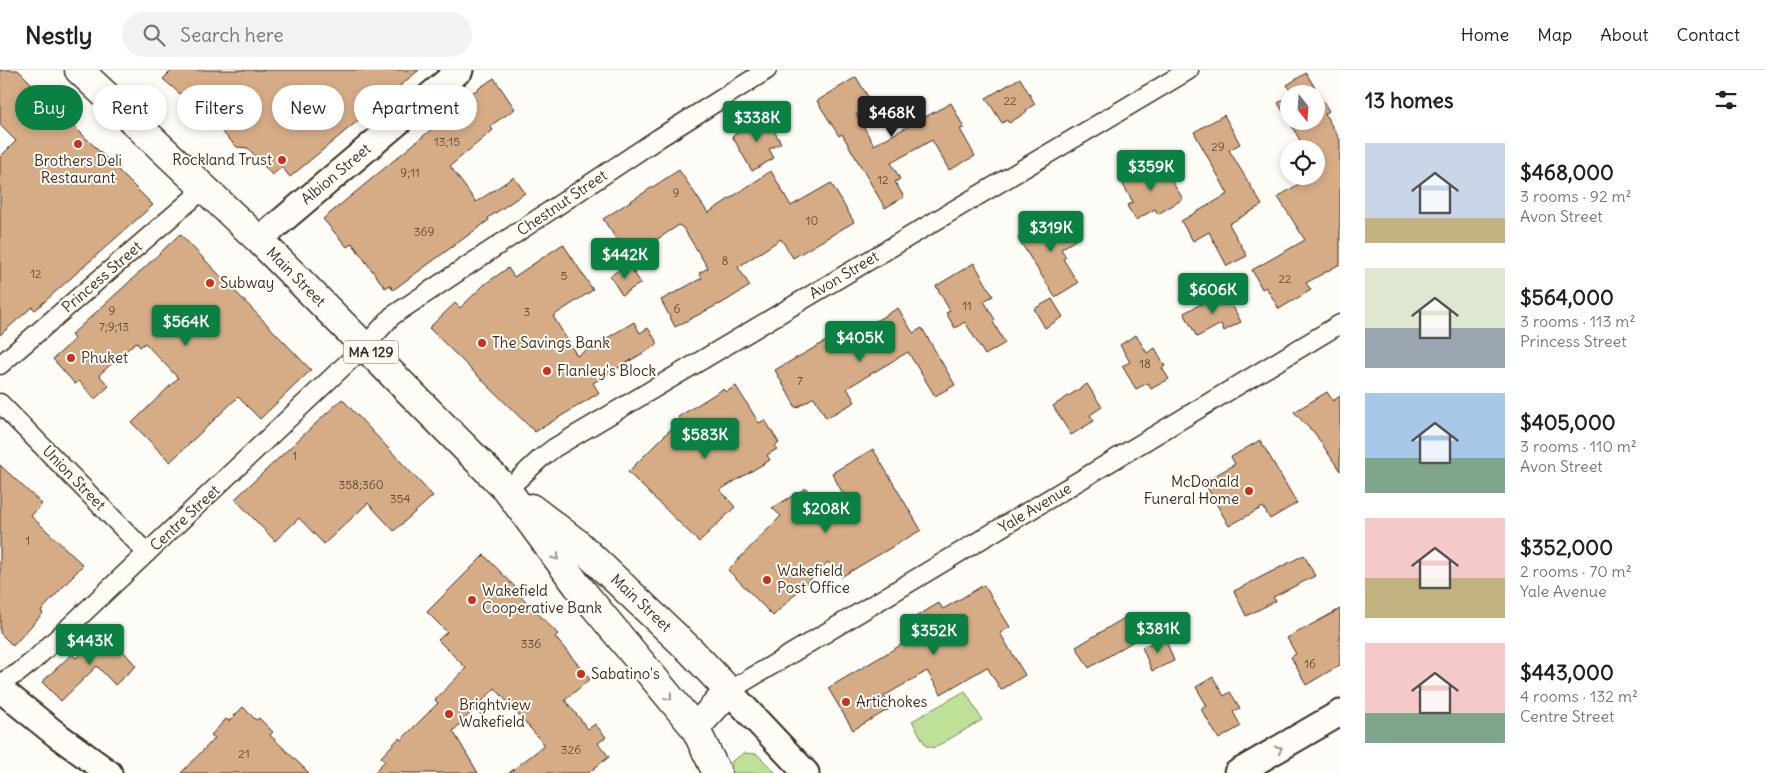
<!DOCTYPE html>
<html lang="en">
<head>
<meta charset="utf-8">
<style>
	:root { --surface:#fff; --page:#f2f2f2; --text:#222; --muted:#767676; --line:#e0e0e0; --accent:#0b8043 }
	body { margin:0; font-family:Delius,sans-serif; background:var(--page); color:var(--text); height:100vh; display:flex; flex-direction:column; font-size:19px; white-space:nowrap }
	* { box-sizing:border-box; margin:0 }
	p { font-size:16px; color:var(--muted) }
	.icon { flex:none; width:28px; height:28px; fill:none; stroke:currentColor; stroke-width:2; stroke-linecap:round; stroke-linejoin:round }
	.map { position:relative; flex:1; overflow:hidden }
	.details { display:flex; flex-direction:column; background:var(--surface); width:425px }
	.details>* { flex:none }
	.banner { position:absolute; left:15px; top:15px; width:475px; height:45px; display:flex; gap:10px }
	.needle { width:32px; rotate:163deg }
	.fabs { position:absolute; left:1280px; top:15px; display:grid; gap:10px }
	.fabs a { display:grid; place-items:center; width:45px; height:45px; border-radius:50%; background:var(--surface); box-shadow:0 2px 8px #0003; font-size:25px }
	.price { position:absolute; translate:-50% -42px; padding:0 11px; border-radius:5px; background:var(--accent); color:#fff; font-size:16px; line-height:32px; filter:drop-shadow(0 1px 2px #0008) }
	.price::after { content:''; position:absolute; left:50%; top:30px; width:15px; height:11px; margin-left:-8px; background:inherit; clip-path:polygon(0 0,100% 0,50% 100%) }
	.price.selected { background:#222; color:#fff }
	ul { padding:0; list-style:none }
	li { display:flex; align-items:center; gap:15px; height:125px; padding:0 25px }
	li span { display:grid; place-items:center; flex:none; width:140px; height:100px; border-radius:0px; color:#555 }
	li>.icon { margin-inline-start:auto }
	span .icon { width:60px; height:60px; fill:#fffc; stroke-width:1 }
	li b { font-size:21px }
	h2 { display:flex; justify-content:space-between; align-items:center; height:60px; padding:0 25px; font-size:21px }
	.chip { padding:0 18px; border-radius:22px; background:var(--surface); box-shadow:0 2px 8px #0003; font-size:18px; line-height:45px }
	.chip.selected { background:var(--accent); color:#fff }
	header { display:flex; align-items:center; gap:30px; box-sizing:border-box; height:70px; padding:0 25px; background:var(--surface); border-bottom:1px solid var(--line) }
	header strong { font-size:24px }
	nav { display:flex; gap:28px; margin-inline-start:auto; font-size:18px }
	.search { width:350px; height:45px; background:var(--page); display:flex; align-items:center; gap:12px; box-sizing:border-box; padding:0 18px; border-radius:28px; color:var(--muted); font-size:19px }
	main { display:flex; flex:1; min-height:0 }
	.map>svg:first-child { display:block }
	.green { fill:#bee099; stroke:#7c855c }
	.building { fill:#d6ac87; stroke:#3b2a1e }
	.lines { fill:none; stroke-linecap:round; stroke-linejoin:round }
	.street-casing { stroke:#3b2a1e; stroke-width:21 }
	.secondary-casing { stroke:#3b2a1e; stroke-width:29 }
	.primary-casing { stroke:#3b2a1e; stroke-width:31 }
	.street { stroke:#fdfcf7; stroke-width:18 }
	.secondary { stroke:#fdfcf7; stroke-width:25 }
	.primary { stroke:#fdfcf7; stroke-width:28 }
	.oneway { stroke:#9c938a }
	.poi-dot { fill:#c8321e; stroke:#fdfcf7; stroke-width:2 }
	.labels { text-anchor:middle; stroke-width:4; stroke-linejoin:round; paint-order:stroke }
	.number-label { font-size:12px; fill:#624a38 }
	.shield { fill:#fdfcf7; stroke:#75695f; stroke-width:1 }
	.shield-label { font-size:14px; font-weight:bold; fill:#3b2a1e }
	.poi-label { font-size:15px; fill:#3b2a1e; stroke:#fdfcf7; text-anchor:start }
	.street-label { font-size:15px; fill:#3b2a1e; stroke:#fdfcf7 }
</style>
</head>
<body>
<header>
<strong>Nestly</strong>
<div class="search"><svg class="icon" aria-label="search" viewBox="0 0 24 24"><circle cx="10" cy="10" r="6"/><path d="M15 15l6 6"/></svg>Search here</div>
<nav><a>Home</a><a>Map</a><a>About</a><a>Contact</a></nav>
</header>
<main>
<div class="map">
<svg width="1340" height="703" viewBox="0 0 1340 703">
	<rect width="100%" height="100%" fill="#fdfcf7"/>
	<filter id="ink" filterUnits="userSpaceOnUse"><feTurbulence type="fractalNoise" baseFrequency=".02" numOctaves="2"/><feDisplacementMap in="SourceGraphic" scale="10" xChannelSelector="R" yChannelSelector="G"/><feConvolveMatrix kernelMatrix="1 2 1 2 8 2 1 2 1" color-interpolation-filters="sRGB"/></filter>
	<g filter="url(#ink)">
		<g class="green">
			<polygon points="965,621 982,650 934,678 926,676 912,651"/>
			<polygon points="744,683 757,684 776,703 731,703 732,691"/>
		</g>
		<g class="building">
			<polygon points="0,0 18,0 153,135 35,240 32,237 0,265 0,87 16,71 0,55"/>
			<polygon points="172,0 419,0 290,107 282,97 272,105 248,78 237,77 208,48 163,9"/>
			<polygon points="1306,3 1329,41 1325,44 1340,70 1340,194 1306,213 1311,220 1279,239 1266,217 1262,219 1252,200 1305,170 1278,127 1311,106 1316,106 1316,103 1319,102 1316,97 1316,79 1305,79 1289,51 1316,51 1316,24 1292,24 1287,15"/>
			<polygon points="856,7 873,35 856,44 874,75 951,33 964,58 960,59 975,86 949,100 932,70 891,93 900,109 895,112 904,127 885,138 842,64 839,66 817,31"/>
			<polygon points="494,8 515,39 490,56 493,60 450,96 476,132 514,107 525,123 488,148 489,150 393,220 390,215 385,218 352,173 347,177 323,149 473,25 472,23"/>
			<polygon points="1020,8 1035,34 1026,40 1027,42 1009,53 1007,50 1002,53 986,28"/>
			<polygon points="1289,26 1289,51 1278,33"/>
			<polygon points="1224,45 1240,74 1229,80 1262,135 1229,154 1247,186 1227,196 1209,162 1193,171 1181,151 1228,124 1194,62"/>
			<polygon points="766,47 781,73 769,79 774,88 752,101 732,66"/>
			<polygon points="1157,94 1165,107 1168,105 1183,129 1158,144 1155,139 1136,150 1127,136 1133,132 1121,111 1137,101 1140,105"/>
			<polygon points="679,100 708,143 771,101 791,136 831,113 854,152 793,188 781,169 738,197 750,216 719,235 719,234 675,257 661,230 702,208 699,203 708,198 684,159 679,155 629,188 603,149"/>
			<polygon points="1063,146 1077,169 1061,179 1066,187 1063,189 1078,213 1055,227 1018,168 1045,151 1048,155"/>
			<polygon points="180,164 311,300 260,349 238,327 170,392 132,353 178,308 145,273 140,277 136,272 99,305 109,316 95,329 79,311 75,314 53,289 73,271 74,269 71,265 126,215"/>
			<polygon points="563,174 593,220 553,246 577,286 634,252 640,263 648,258 658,274 593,313 599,323 535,362 429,258 455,233 460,238 485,214 508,198 514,207"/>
			<polygon points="974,193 993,226 984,231 995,250 993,252 1005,273 985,285 965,252 955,258 946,243 950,241 936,216"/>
			<polygon points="628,194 641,213 622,225 610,206"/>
			<polygon points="1225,221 1241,252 1224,261 1221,254 1197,267 1184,243"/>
			<polygon points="1052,229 1063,247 1045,258 1034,239"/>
			<polygon points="898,238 913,263 922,258 955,315 935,326 908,282 847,318 855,332 826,348 814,327 796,338 775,300 858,253 862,259"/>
			<polygon points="1136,265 1147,283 1155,278 1165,296 1162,298 1169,309 1151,319 1148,313 1136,319 1122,296 1130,292 1120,275"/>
			<polygon points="1087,314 1102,337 1090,345 1094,351 1071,365 1053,336"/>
			<polygon points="736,316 759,353 765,350 779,373 774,376 777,379 767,385 770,390 720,420 735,437 699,472 628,402 680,350 678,347 723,319 726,322"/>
			<polygon points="1327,322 1333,331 1340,326 1340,401 1314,362 1309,358 1294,342"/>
			<polygon points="342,329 433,426 394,461 368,433 324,474 299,448 275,471 235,429"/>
			<polygon points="1260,370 1297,433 1270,449 1263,437 1229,456 1204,412 1235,394 1231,387"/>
			<polygon points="873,379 921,460 841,507 828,492 773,546 728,500 781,446 772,438 806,418 818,438 843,424 832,403"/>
			<polygon points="0,395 42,434 31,446 83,495 41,541 43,543 13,576 0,563"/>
			<polygon points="484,485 517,519 516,521 558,564 555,567 590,609 565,630 588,659 595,654 606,667 598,673 609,687 588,703 509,703 545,675 495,618 453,661 478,703 373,703 385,691 381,687 399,668 401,670 438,633 435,630 466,598 438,570 447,562 427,542"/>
			<polygon points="1304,485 1315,506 1273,527 1276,531 1246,546 1234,521"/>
			<polygon points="984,515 1010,557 1000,563 1025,605 1001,620 987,597 941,624 927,601 884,626 891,638 853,660 828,618 911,569 902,555 939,533 943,539"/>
			<polygon points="1340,539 1340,595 1306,615 1291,587 1296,584 1287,568"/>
			<polygon points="1126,547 1139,568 1089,598 1076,577"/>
			<polygon points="106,561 136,596 115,615 97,596 61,631 42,612 72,584 76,588"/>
			<polygon points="1165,568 1174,591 1152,601 1142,577"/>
			<polygon points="1213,607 1224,626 1230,622 1240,638 1233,642 1241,656 1219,669 1201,639 1207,636 1196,617"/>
			<polygon points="243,637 256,650 259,648 273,662 270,665 309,703 181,703 215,668 211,665 226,649 229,651"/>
		</g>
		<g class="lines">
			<g class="street-casing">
				<g id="street">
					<polyline points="0,295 205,118"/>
					<polyline points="0,333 147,483"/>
					<polyline points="507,420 541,388 554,378 1189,0"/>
					<polyline points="0,613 18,603 33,591 365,276 392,246 659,68 767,0"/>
					<polyline points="729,621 1340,254"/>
				</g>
			</g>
			<g class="secondary-casing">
				<g id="secondary">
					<polyline points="259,170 460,0"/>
					<polyline points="0,619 57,665 109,703"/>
					<polyline points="729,621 806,703"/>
					<polyline points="1237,703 1340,643"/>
				</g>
			</g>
			<g class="primary-casing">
				<g id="primary">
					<polyline points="79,0 259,170 507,420 577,515 695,658 717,703"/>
					<polyline points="531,438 577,473 691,581 729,621 695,658"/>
				</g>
			</g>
			<use href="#street" class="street"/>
			<use href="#secondary" class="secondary"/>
			<use href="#primary" class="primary"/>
		</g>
		<defs><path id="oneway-chevron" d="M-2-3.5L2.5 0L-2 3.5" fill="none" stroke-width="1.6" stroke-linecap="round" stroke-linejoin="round" transform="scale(1.25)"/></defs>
		<g class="oneway">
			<use href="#oneway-chevron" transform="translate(556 487) rotate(54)"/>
			<use href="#oneway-chevron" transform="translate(669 627) rotate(50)"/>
			<use href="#oneway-chevron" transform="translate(1279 679) rotate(-30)"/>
		</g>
	</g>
	<g class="poi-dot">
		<circle cx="78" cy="74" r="5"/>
		<circle cx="282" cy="90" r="5"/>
		<circle cx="210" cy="213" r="5"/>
		<circle cx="482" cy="273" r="5"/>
		<circle cx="71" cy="288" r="5"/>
		<circle cx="547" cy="301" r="5"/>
		<circle cx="1249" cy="421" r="5"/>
		<circle cx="767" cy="510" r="5"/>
		<circle cx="472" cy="530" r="5"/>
		<circle cx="581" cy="604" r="5"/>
		<circle cx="846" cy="632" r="5"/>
		<circle cx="449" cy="644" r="5"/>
	</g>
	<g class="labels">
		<g class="number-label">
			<text x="1010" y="35">22</text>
			<text x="447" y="76">13;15</text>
			<text x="1218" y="81">29</text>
			<text x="410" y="107">9;11</text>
			<text x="883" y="114">12</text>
			<text x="676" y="127">9</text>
			<text x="812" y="155">10</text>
			<text x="424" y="166">369</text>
			<text x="725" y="195">8</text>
			<text x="36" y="208">12</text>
			<text x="564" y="210">5</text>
			<text x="1285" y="213">22</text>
			<text x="967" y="240">11</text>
			<text x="677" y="243">6</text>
			<text x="112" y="245">9</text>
			<text x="527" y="246">3</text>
			<text x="114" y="261">7;9;13</text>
			<text x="1145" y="298">18</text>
			<text x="800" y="315">7</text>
			<text x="295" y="390">1</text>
			<text x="361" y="419">358;360</text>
			<text x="400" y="433">354</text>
			<text x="28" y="475">1</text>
			<text x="531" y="578">336</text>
			<text x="1310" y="598">16</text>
			<text x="571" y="684">326</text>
			<text x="244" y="688">21</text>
		</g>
		<rect class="shield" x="343.5" y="270.5" width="55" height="23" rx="4"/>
		<g class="shield-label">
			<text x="371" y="287">MA 129</text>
		</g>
		<g class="poi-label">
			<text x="272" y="95" text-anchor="end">Rockland Trust</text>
			<text x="78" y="96" text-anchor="middle">Brothers Deli<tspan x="78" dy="17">Restaurant</tspan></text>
			<text x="220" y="218">Subway</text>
			<text x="492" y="278">The Savings Bank</text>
			<text x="81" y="293">Phuket</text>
			<text x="557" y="306">Flanley's Block</text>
			<text x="1239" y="417" text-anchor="end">McDonald<tspan x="1239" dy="17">Funeral Home</tspan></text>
			<text x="777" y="506">Wakefield<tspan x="777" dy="17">Post Office</tspan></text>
			<text x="482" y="526">Wakefield<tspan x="482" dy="17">Cooperative Bank</tspan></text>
			<text x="591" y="609">Sabatino's</text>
			<text x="856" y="637">Artichokes</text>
			<text x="459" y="640">Brightview<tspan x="459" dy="17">Wakefield</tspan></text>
		</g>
		<g class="street-label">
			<text transform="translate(336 104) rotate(-40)" y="5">Albion Street</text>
			<text transform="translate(562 133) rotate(-34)" y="5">Chestnut Street</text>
			<text transform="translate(844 205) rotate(-31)" y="5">Avon Street</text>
			<text transform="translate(102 207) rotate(-41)" y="5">Princess Street</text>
			<text transform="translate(296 207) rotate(45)" y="5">Main Street</text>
			<text transform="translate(74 408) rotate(46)" y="5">Union Street</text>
			<text transform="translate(1035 438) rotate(-31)" y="5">Yale Avenue</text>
			<text transform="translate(185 448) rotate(-43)" y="5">Centre Street</text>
			<text transform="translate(641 533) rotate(43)" y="5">Main Street</text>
		</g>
	</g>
</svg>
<div class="fabs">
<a><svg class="needle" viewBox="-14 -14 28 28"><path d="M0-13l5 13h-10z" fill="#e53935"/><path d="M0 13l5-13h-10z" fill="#767676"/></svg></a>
<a><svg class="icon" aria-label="locate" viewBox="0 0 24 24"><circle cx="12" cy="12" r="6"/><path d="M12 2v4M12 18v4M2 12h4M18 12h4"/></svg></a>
</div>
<b class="price selected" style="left:892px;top:68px">$468K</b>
<b class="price" style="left:757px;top:73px">$338K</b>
<b class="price" style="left:1151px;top:122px">$359K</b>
<b class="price" style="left:1051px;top:183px">$319K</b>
<b class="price" style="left:625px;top:210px">$442K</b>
<b class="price" style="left:1213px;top:245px">$606K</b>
<b class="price" style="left:186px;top:277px">$564K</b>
<b class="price" style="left:860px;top:293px">$405K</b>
<b class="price" style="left:705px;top:390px">$583K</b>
<b class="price" style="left:826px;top:464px">$208K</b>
<b class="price" style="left:1158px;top:584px">$381K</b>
<b class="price" style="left:934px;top:586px">$352K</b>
<b class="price" style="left:90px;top:596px">$443K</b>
<div class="banner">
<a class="chip selected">Buy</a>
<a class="chip">Rent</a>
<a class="chip">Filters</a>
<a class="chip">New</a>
<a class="chip">Apartment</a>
</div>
</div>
<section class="details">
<h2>13 homes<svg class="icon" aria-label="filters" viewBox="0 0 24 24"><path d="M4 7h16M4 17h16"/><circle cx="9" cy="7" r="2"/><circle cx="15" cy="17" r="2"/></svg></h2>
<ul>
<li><span style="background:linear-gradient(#c9d6e8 75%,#c2b280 0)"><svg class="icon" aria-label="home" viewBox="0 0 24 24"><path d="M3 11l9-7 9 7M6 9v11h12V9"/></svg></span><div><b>$468,000</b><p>3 rooms · 92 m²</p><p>Avon Street</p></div></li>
<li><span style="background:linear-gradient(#dfe7d0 60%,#9aa5b1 0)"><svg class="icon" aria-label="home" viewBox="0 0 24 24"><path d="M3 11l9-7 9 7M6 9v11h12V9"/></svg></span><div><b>$564,000</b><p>3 rooms · 113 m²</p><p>Princess Street</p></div></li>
<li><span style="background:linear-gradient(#a9c7e8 65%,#7fa58c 0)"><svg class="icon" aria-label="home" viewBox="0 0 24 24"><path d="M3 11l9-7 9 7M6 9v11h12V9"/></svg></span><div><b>$405,000</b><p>3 rooms · 110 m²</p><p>Avon Street</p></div></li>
<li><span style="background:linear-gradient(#f6c9c9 60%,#c2b280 0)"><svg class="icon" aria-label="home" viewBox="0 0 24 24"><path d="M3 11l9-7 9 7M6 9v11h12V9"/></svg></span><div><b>$352,000</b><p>2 rooms · 70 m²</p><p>Yale Avenue</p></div></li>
<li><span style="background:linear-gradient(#f6c9c9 70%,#7fa58c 0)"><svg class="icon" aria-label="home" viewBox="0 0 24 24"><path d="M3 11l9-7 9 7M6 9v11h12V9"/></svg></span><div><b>$443,000</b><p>4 rooms · 132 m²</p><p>Centre Street</p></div></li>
</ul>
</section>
</main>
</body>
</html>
